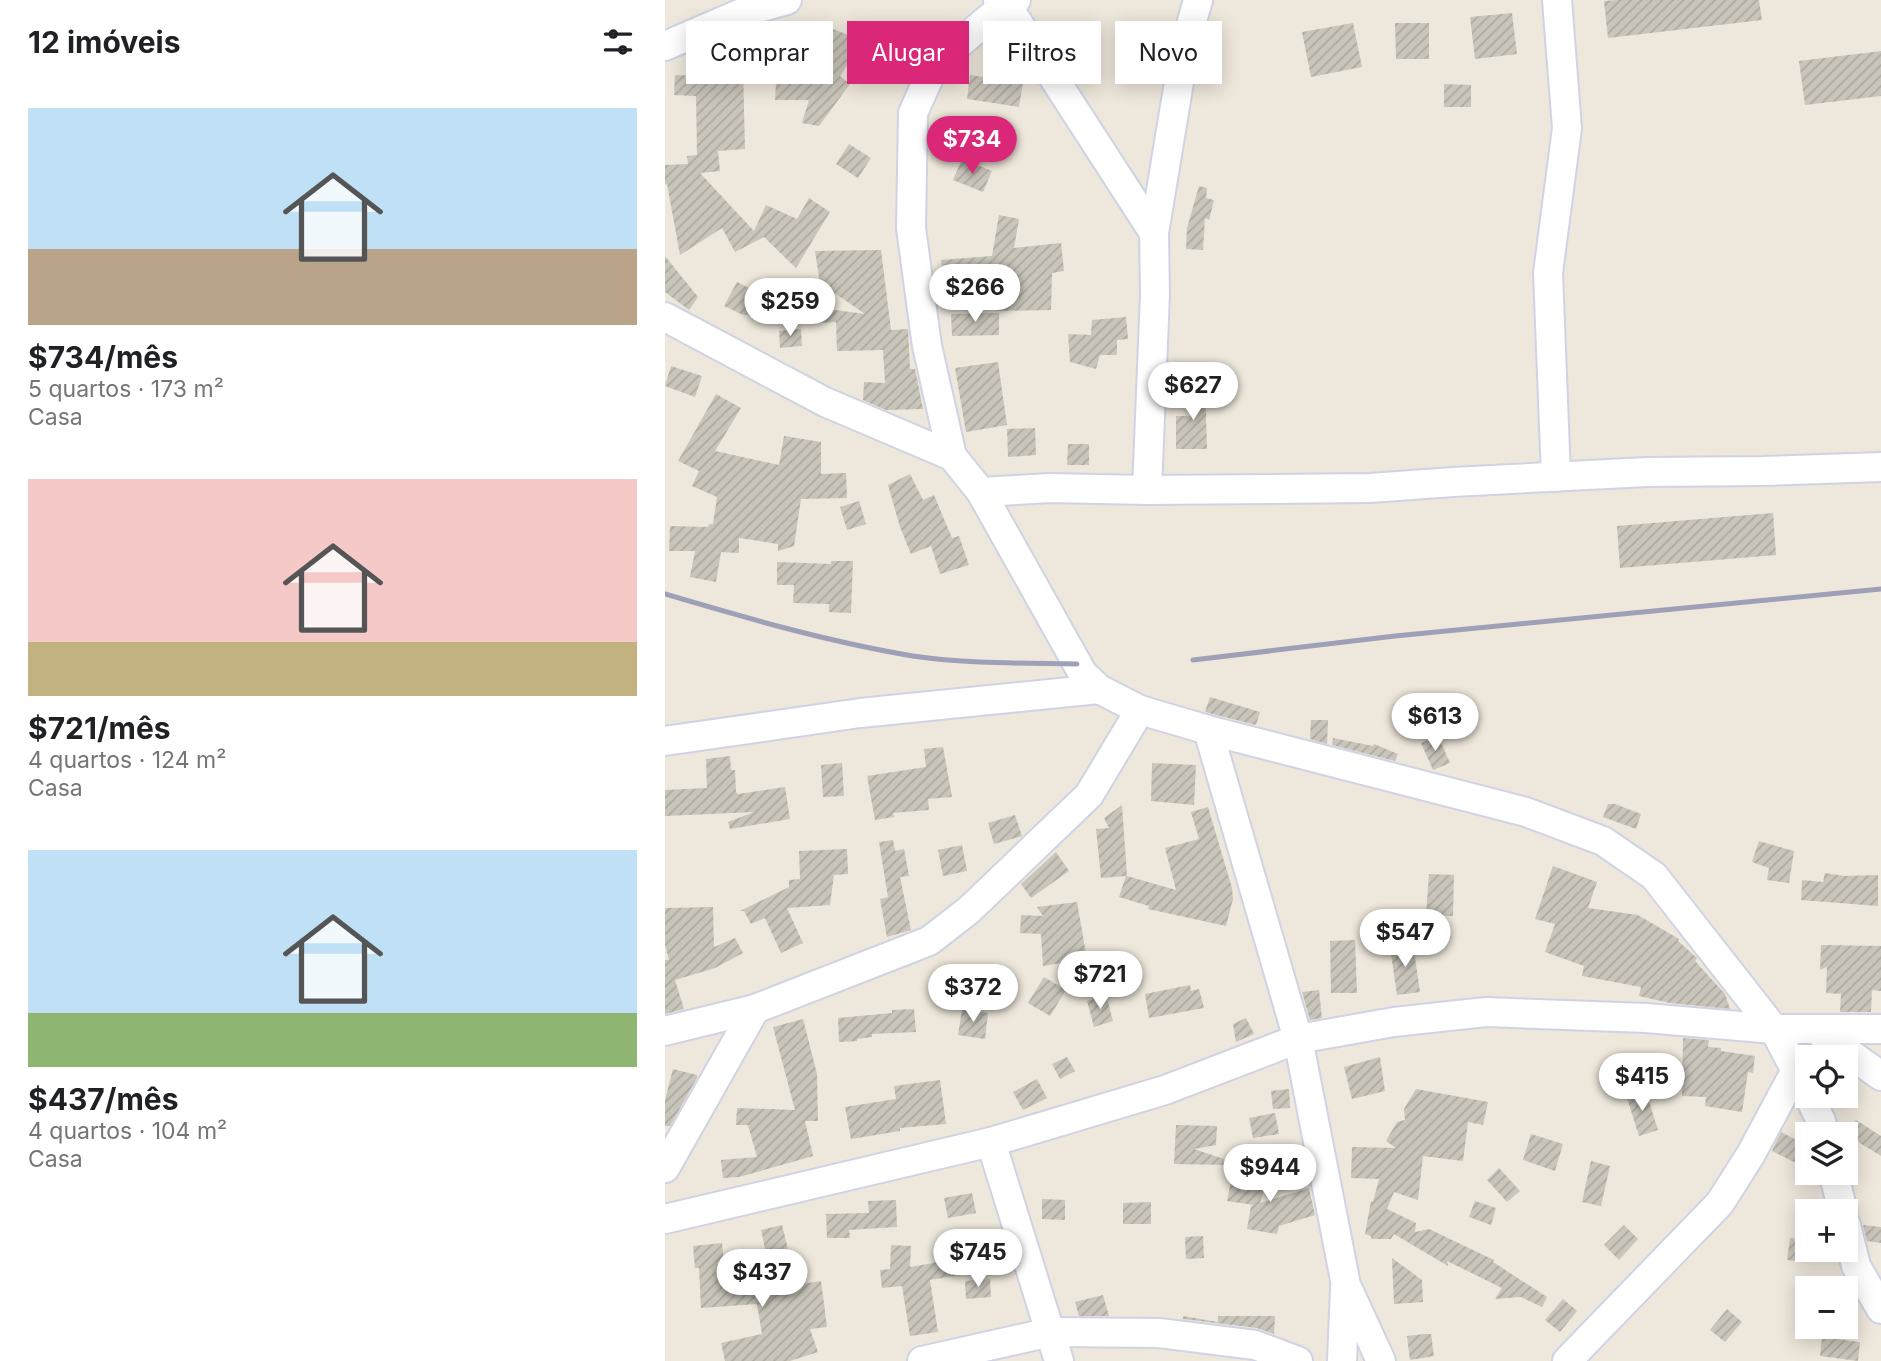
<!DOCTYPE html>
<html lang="pt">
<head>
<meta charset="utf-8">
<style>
	:root { --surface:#fff; --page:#f6f6f6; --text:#202124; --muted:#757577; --accent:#db2777 }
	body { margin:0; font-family:Inter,sans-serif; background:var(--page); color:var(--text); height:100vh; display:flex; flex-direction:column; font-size:26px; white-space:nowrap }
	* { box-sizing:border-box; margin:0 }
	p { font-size:23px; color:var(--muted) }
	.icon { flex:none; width:38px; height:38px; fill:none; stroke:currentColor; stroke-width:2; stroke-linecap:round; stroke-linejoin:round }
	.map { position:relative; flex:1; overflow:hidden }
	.sheet { display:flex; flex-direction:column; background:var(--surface); width:665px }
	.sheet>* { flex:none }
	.top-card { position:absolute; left:21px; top:21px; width:665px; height:63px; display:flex; gap:14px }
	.tools { position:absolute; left:1130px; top:1045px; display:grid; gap:14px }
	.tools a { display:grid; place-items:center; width:63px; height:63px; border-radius:0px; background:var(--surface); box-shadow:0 4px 18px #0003; font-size:35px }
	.price { position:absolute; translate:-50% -60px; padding:0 16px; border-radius:24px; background:#fff; color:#222; font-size:23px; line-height:46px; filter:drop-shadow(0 2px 4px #0008) }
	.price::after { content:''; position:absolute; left:50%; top:42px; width:21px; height:16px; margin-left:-10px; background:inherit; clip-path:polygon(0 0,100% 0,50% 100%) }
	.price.on { background:var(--accent); color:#fff }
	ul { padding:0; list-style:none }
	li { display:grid; align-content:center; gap:14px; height:371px; padding:0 28px }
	li span { display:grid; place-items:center; height:217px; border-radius:0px; color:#555 }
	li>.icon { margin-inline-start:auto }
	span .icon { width:126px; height:126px; fill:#fffc; stroke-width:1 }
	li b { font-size:30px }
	h2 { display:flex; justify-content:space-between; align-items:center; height:84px; padding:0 28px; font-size:30px }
	.pill { padding:0 24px; border-radius:0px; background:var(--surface); box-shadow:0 4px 18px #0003; font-size:24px; line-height:63px }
	.pill.on { background:var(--accent); color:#fff }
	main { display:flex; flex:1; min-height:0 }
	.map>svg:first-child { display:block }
	.building { fill:url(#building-hatch) }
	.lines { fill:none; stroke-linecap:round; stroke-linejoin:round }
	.minor-casing { stroke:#d0d3e5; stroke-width:32 }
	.minor { stroke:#fff; stroke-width:28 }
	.rail { stroke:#9da0b7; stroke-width:5 }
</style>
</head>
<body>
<main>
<section class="sheet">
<h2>12 imóveis<svg class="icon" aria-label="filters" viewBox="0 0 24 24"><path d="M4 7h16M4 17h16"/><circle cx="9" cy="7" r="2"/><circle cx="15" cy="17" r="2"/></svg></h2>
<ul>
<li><span style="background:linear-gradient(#bfe0f5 65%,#b9a48a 0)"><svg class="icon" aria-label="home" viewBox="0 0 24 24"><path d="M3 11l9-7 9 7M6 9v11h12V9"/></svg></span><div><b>$734/mês</b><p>5 quartos · 173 m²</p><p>Casa</p></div></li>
<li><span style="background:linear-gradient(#f6c9c9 75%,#c2b280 0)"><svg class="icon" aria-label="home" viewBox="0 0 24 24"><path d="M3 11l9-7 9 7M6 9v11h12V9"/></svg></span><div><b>$721/mês</b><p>4 quartos · 124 m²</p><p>Casa</p></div></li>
<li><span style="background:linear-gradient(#bfe0f5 75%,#8fb573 0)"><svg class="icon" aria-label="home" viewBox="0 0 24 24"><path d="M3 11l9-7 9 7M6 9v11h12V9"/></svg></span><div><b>$437/mês</b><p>4 quartos · 104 m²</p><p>Casa</p></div></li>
</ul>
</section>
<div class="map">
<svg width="1216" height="1361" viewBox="0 0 1216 1361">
	<defs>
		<pattern id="building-hatch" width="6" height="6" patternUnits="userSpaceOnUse" patternTransform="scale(1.75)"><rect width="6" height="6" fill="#c9c5ba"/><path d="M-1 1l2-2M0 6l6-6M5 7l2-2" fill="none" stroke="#ada9a0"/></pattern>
	</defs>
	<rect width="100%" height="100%" fill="#eee7db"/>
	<g class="building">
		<polygon points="952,0 1094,0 1097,20 943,38 939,1"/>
		<polygon points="847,13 852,54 810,59 805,17"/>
		<polygon points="151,22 198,41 175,76 185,84 154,126 137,123 144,100 110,100 112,67 78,69 80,149 53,151 55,171 35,173 89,231 101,205 132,219 144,198 165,212 131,268 99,237 70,252 57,228 15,255 2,184 0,185 0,165 23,164 22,156 32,155 31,96 9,95 10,75 42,76 42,49 60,48 60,38 78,37 79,52 123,51 122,23"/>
		<polygon points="688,23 697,67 646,77 637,32"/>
		<polygon points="730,23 764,23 764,59 731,59"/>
		<polygon points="1216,51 1216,96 1140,105 1134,61"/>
		<polygon points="305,75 358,83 354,107 302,99"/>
		<polygon points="779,84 806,85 806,107 779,107"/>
		<polygon points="184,144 206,158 193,178 171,164"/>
		<polygon points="297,159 327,171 318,192 288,180"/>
		<polygon points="534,186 542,188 541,198 549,200 544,220 540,218 538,250 521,249 522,228"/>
		<polygon points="334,215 354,219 349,248 396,243 399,271 387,273 386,310 331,311 330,283 322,282 324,274 278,278 276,260 327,256"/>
		<polygon points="216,250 226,330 243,329 245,369 250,369 258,409 221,410 198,400 199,382 220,383 218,350 172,351 171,322 138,324 141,306 200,314 155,283 150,251"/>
		<polygon points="0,256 33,297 24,310 0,292"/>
		<polygon points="72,282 96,294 85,315 78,315 59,306"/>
		<polygon points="334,313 334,335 287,336 286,314"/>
		<polygon points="461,317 463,339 452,340 452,355 435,355 431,369 405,362 403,334 426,335 427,320"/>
		<polygon points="136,329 137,346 115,348 114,331"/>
		<polygon points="333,362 342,425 301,432 290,368"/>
		<polygon points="6,366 37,376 30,397 0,386"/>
		<polygon points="540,385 542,449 511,449 511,416 525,416 524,386"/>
		<polygon points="51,394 76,408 50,451 114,465 119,436 156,442 156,474 181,473 182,498 136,499 129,546 113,551 113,544 74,538 74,553 56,552 51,582 25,577 30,551 4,551 5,526 43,527 44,524 48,524 52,497 27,486 34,471 13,461"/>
		<polygon points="370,428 371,455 343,457 342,429"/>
		<polygon points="403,444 424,444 424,465 402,465"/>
		<polygon points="245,474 258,500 269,495 287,538 294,536 304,565 275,574 266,546 246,554 235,527 223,485"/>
		<polygon points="194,501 201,524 182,530 175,507"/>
		<polygon points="1108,513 1111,555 955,568 952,526"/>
		<polygon points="166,561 188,561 186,613 164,612 164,604 128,603 129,585 112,585 112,562 166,564"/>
		<polygon points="545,697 595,712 591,725 540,712"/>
		<polygon points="646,720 663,720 662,744 645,739"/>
		<polygon points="773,736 785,763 768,770 756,743"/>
		<polygon points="668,738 708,746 709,744 733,754 730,761 667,745"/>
		<polygon points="278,747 287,797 263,799 264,810 228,813 229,817 210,820 202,776 261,767 259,749"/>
		<polygon points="65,756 66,770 70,770 71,792 73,794 120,787 125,819 65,829 63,822 89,812 0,816 0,790 42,788 41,759"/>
		<polygon points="177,763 179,796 158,797 156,765"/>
		<polygon points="487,763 531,765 529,805 486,801"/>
		<polygon points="943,804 950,804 976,814 971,829 938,817"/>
		<polygon points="457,805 462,876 511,890 500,848 534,839 526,812 543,807 567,888 568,899 561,926 483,909 484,906 454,897 461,876 436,878 431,829 444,828 439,818"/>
		<polygon points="350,815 357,836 329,844 323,823"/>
		<polygon points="228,840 230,851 239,849 244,876 235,877 246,930 222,937 215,899 223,897 214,842"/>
		<polygon points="1094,841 1129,851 1124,883 1102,880 1104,868 1087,862"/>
		<polygon points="297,845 302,871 278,876 273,850"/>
		<polygon points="182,849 183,874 169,875 165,905 122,908 138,943 116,953 100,918 86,924 79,911 75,911 124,887 124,880 135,879 134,851"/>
		<polygon points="391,852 404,871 366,898 356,884"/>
		<polygon points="888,866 932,882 923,908 973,915 1014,939 1013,941 1032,958 1030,961 1060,994 1065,1009 1005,1003 974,996 976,987 917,976 919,966 880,952 890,924 870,919"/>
		<polygon points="1160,873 1180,876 1213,875 1213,906 1136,900 1137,880 1158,882"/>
		<polygon points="764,874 789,875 788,916 761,915"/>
		<polygon points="412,902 422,959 378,966 376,934 355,933 356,915 378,916 372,907"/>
		<polygon points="48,907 49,947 70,938 78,953 50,968 10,980 19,1009 0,1014 0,960 4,960 0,945 0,908"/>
		<polygon points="690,940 692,993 666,993 665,941"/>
		<polygon points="748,944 755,992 732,995 725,947"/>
		<polygon points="1156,945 1216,946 1216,991 1207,990 1206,1012 1175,1012 1176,994 1161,993 1162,967 1155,970"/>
		<polygon points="379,977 401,990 385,1016 363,1003"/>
		<polygon points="525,985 526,991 534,989 539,1008 484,1018 480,994"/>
		<polygon points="654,990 657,1018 645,1020 637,992"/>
		<polygon points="441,995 448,1021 429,1027 422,1001"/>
		<polygon points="249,1009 251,1032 207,1034 207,1037 192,1039 192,1041 174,1042 173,1018 227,1013 227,1010"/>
		<polygon points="297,1010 323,1013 320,1039 293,1035"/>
		<polygon points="581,1018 589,1034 571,1042 568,1024"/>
		<polygon points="138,1019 152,1074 153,1121 140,1121 148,1156 74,1177 58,1178 56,1160 92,1157 83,1125 71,1125 72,1108 130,1110 108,1027"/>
		<polygon points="1018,1038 1044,1040 1043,1047 1056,1048 1056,1051 1090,1056 1088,1073 1083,1072 1077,1112 1040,1106 1041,1097 1017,1096"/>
		<polygon points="402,1057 410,1071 395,1079 387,1064"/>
		<polygon points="715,1057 720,1091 687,1099 679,1067"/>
		<polygon points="8,1069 32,1075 32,1078 5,1126 0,1126 0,1100"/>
		<polygon points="372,1079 382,1098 358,1110 348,1092"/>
		<polygon points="275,1080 281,1124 235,1128 235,1131 186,1139 180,1107 231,1099 229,1086"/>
		<polygon points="624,1089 625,1108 608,1109 606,1091"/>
		<polygon points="751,1089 823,1102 818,1125 803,1122 798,1161 758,1156 753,1200 729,1192 722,1209 751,1223 750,1232 764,1229 829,1260 828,1262 882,1297 877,1307 856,1297 830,1299 837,1288 782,1261 783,1266 729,1234 726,1239 706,1239 706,1236 700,1234 706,1201 708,1202 714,1179 686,1178 687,1147 731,1148 721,1141 732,1122 740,1120 739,1109"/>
		<polygon points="980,1089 993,1130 974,1136 961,1095"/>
		<polygon points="610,1113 614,1134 588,1138 584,1118"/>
		<polygon points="1191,1120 1216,1136 1216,1156 1182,1135"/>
		<polygon points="511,1125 552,1126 551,1145 529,1149 565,1161 565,1165 509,1164"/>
		<polygon points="1116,1132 1143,1146 1143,1169 1107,1151"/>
		<polygon points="866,1134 898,1144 890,1171 858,1160"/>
		<polygon points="926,1161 945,1166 936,1206 917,1202"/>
		<polygon points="584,1167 604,1174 595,1203 644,1188 650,1215 614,1226 612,1234 582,1229 586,1206 589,1205 562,1201 566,1181 579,1183"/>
		<polygon points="834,1168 855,1191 842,1202 822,1180"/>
		<polygon points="307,1193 311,1213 283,1218 279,1198"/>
		<polygon points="377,1199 400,1200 400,1220 377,1219"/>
		<polygon points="231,1200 232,1227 184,1230 185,1238 162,1238 161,1214 204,1213 203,1201"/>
		<polygon points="810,1201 831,1208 826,1225 804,1217"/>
		<polygon points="486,1202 486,1224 458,1224 458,1203"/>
		<polygon points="117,1225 123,1249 101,1253 96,1230"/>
		<polygon points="959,1225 973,1239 954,1260 939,1245"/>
		<polygon points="1198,1225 1216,1227 1216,1243 1202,1241"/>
		<polygon points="538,1236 539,1258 521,1259 520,1237"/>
		<polygon points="1125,1238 1143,1240 1143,1262 1122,1260"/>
		<polygon points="57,1243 60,1276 101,1269 104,1289 156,1281 162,1327 145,1329 153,1352 125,1361 60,1361 56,1343 97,1334 92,1304 36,1308 34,1268 30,1268 28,1246"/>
		<polygon points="293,1243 310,1245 307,1273 265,1280 273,1332 245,1336 237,1286 217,1288 215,1270 225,1269 226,1245 246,1246 245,1267 292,1259"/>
		<polygon points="727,1258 757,1280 758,1302 729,1304"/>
		<polygon points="325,1279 326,1297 301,1299 300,1281"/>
		<polygon points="438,1295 444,1316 414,1316 410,1302"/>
		<polygon points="898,1299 912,1311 895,1332 880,1320"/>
		<polygon points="1062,1309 1077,1322 1060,1342 1045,1330"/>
		<polygon points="518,1316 553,1322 553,1316 610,1316 609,1334 592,1328 518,1319"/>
		<polygon points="759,1334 766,1334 769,1356 745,1360 742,1336"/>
		<polygon points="1157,1337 1195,1342 1193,1361 1155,1356"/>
	</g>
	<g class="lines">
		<g class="minor-casing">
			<g id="minor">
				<polyline points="333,0 341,4 489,233"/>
				<polyline points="0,46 79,12 122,0"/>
				<polyline points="0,317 160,402 287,456 316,492 418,674 434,689 475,710 543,730 861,812 938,841 989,876 1109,1029 1143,1094"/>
				<polyline points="287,456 262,346 246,228 248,113 270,64 341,4 351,0"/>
				<polyline points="891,477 883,273 902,128 892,0"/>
				<polyline points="482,490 490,294 489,233 520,46 533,0"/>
				<polyline points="316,492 385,488 482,490 705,488 788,482 982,472 1098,471 1216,467"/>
				<polyline points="543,730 633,1039 681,1285 716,1361"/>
				<polyline points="0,741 195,713 434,689"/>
				<polyline points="1150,1029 1216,1076"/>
				<polyline points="0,1031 90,1009 264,941 304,910 424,795 475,710"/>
				<polyline points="1144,1096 1156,1121 1159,1134"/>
				<polyline points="326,1142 394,1361"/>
				<polyline points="0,1168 90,1009"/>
				<polyline points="1168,1172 1178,1211"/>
				<polyline points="0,1219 326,1142 500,1090 633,1039 729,1022 821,1012 981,1018 1109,1029 1216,1029"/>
				<polyline points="1181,1225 1191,1266 1216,1309"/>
				<polyline points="257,1361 386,1332 494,1333 590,1345 633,1361"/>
				<polyline points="677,1361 680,1288"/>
				<polyline points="902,1361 1055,1203 1086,1154 1131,1070"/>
			</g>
		</g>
		<use href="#minor" class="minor"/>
		<g class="rail">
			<path d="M0 594C81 618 164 642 248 656 302 664 358 663 412 664"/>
			<polyline points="528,660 730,636 1216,589"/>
		</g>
	</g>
</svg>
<div class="tools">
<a><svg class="icon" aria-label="locate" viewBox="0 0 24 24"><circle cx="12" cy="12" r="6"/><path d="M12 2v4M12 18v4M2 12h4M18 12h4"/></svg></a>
<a><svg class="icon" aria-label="layers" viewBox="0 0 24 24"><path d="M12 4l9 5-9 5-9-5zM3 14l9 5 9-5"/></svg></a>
<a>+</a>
<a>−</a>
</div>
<b class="price on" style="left:307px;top:176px">$734</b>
<b class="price" style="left:310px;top:324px">$266</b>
<b class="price" style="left:125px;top:338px">$259</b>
<b class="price" style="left:528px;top:422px">$627</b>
<b class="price" style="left:770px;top:753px">$613</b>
<b class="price" style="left:740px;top:969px">$547</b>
<b class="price" style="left:435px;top:1011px">$721</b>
<b class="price" style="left:308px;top:1024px">$372</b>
<b class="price" style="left:977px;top:1113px">$415</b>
<b class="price" style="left:605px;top:1204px">$944</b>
<b class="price" style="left:313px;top:1289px">$745</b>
<b class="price" style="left:97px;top:1309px">$437</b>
<div class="top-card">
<a class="pill">Comprar</a>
<a class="pill on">Alugar</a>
<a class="pill">Filtros</a>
<a class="pill">Novo</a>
</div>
</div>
</main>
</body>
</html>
